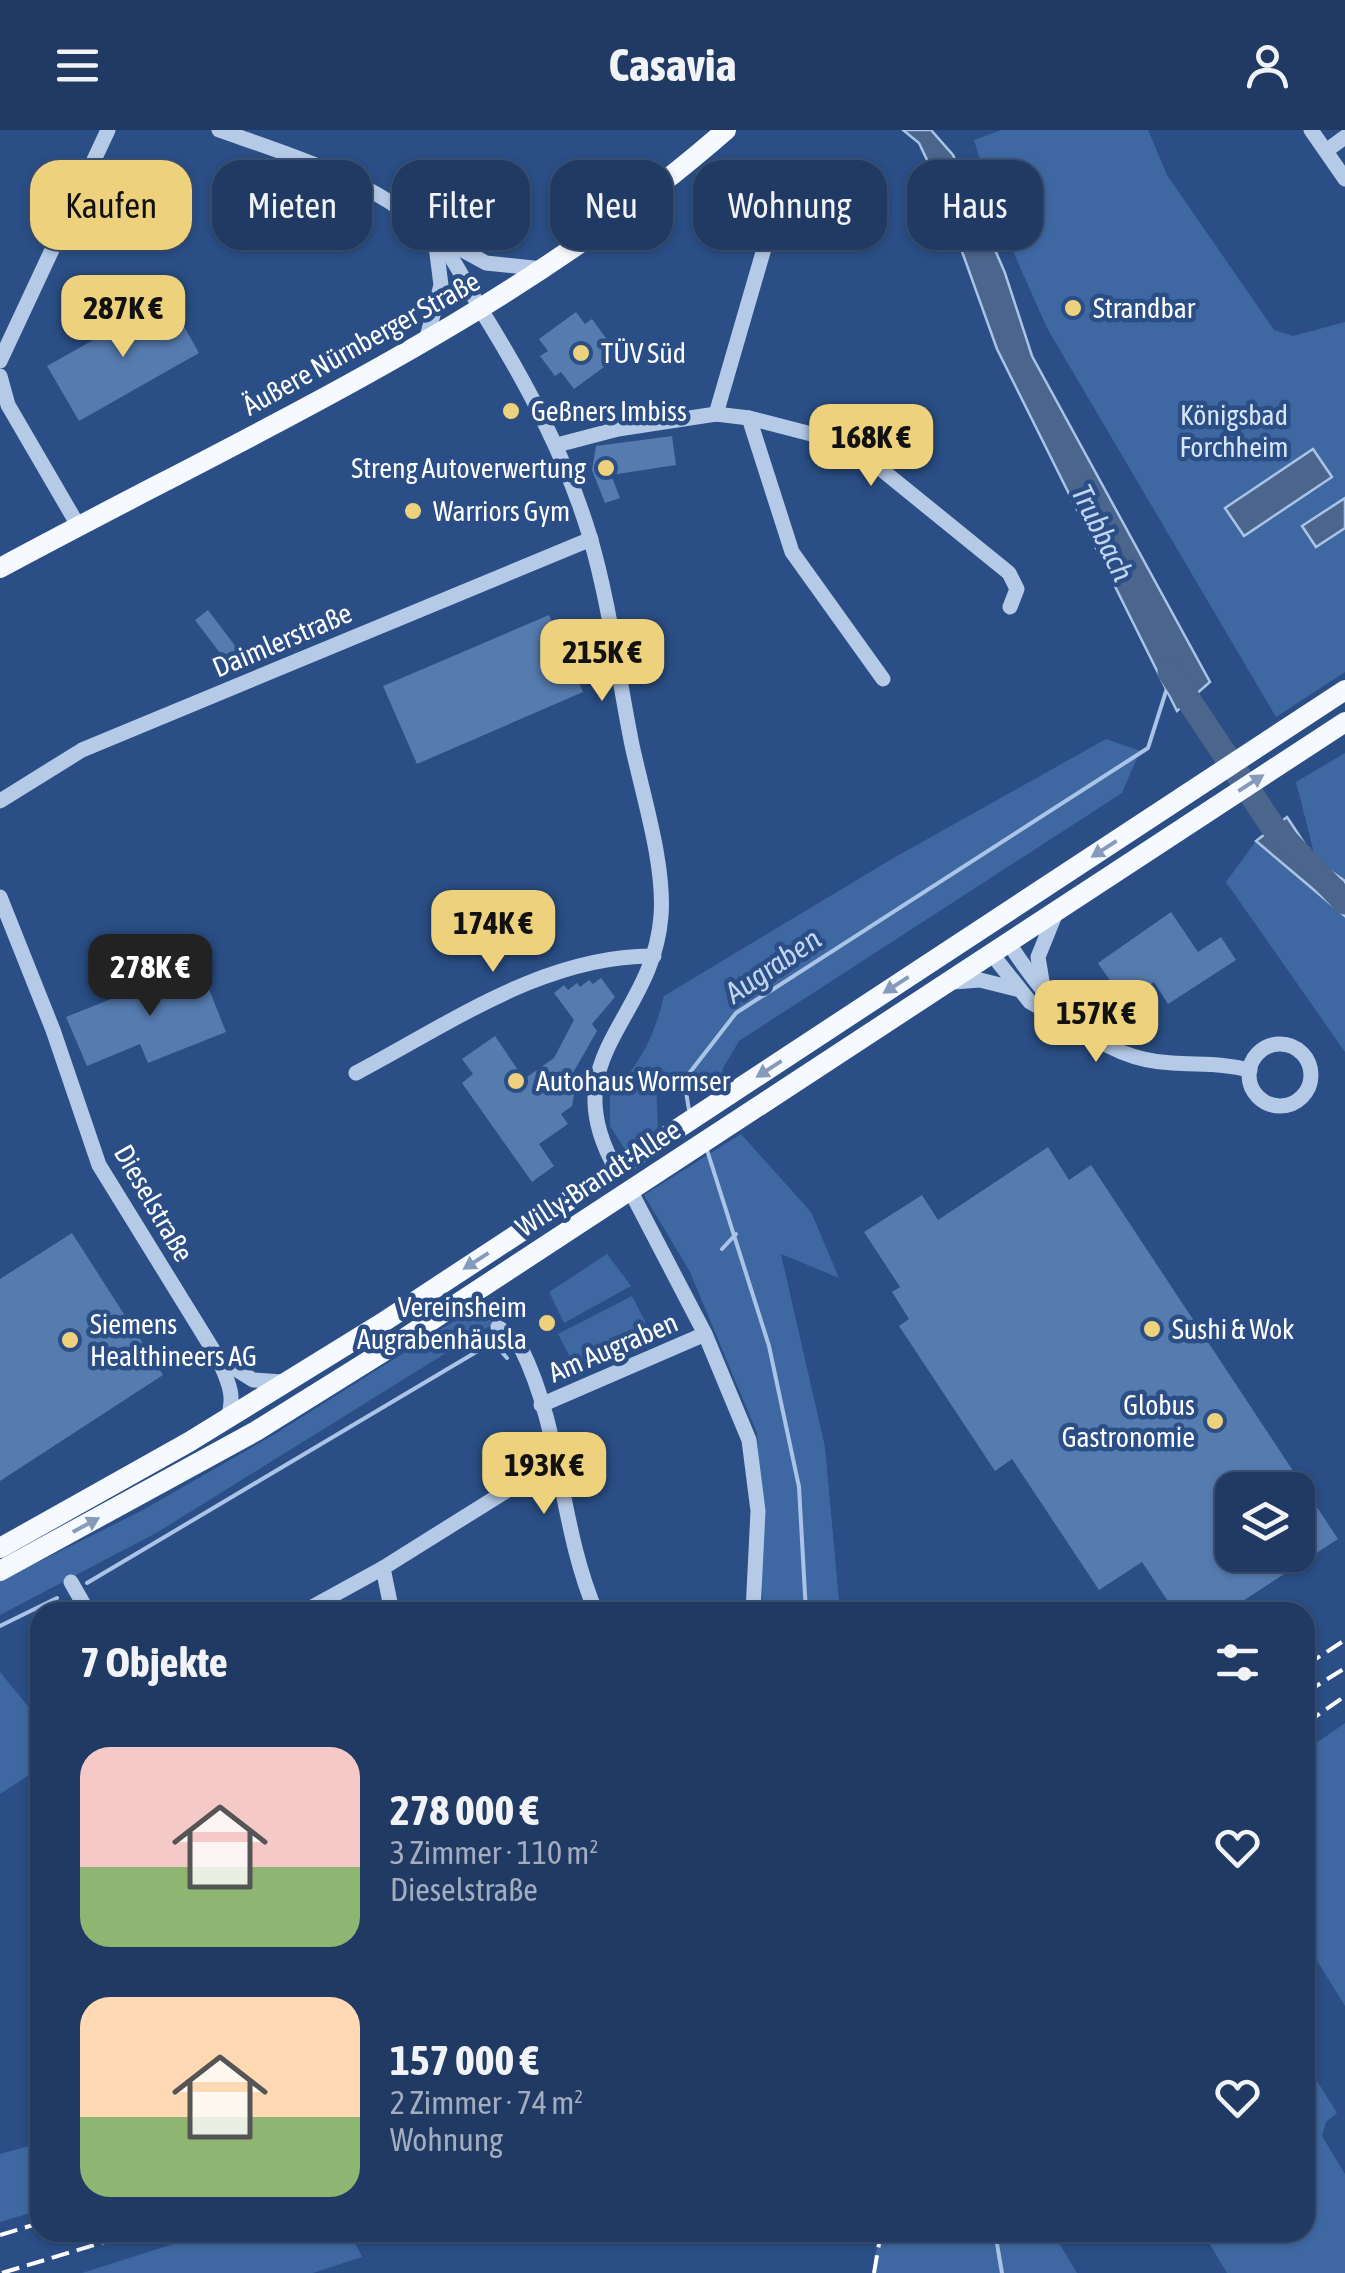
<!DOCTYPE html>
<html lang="de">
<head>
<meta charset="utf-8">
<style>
	:root { --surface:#203a64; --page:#2d456d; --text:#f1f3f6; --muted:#a2adbf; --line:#3d5478; --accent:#eed17c }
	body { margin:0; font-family:"Asap Condensed",sans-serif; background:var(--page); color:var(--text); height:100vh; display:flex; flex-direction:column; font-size:38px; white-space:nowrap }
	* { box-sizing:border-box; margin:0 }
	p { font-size:32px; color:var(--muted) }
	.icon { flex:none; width:55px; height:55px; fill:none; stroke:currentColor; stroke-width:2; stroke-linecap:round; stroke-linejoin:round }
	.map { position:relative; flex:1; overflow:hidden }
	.details { position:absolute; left:30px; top:1472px; width:1285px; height:640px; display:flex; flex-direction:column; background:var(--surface); border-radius:30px; box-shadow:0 2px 8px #0004,0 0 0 2px var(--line) }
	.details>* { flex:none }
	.hud { position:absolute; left:30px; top:30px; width:1285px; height:90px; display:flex; gap:20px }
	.tools { position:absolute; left:1215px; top:1342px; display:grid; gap:20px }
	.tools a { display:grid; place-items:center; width:100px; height:100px; border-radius:20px; background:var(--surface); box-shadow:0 2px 8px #0004,0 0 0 2px var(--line); font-size:50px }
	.price { position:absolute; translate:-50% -85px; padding:0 22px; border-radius:20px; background:var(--accent); color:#111; font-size:32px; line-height:65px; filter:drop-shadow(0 2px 5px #0008) }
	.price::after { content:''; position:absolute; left:50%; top:60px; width:30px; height:22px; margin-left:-15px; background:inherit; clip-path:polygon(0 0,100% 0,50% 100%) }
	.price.current { background:#222; color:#fff }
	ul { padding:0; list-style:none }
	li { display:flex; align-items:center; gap:30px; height:250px; padding:0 50px }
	li span { display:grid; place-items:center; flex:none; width:280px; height:200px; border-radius:30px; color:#555 }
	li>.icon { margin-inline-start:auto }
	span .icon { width:120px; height:120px; fill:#fffc; stroke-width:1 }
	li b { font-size:42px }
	h2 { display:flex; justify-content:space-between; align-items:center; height:120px; padding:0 50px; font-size:42px }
	.pill { padding:0 35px; border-radius:30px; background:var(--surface); box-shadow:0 2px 8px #0004,0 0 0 2px var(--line); font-size:35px; line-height:90px }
	.pill.current { background:var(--accent); color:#111 }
	header { display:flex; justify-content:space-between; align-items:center; height:130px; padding:0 50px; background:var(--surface); font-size:45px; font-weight:700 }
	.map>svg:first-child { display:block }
	.green { fill:#3f68a2 }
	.water { fill:#4b658c; stroke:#aac4e7; stroke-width:2.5 }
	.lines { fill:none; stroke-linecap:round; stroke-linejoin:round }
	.stream { stroke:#aac4e7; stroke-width:4 }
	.river { stroke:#4b658c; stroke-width:25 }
	.building { fill:#567baf; fill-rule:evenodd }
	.minor { stroke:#b5cae7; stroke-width:15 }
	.major { stroke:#f6f9fe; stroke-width:20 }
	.rail { stroke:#fff; stroke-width:4; stroke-dasharray:18 8; stroke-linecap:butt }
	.oneway { fill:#869bbb }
	.poi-dot { fill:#eed17c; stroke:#2a4e85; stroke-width:4 }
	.labels { text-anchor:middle; stroke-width:9; stroke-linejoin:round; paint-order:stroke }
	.poi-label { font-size:28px; fill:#fff; stroke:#2a4e85; text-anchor:start }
	.street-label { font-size:28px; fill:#fff; stroke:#2a4e85 }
	.park-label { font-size:28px; fill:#d8e5f6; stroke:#2a4e85 }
	.water-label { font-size:30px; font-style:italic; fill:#c0d4ef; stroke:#2a4e85 }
</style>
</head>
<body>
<header><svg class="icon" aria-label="menu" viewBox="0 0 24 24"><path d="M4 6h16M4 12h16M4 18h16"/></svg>Casavia<svg class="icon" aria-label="person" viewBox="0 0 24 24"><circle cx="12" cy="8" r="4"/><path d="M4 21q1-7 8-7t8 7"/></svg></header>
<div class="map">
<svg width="1345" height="2143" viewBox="0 0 1345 2143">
	<rect width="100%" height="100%" fill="#2a4e85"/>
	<g class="green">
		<polygon points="1001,0 1148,0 1167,45 1274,200 1293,206 1345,192 1345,542 1276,587 1047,198 996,83 974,10"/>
		<path d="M1106 609 1140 621 1122 663 739 911 723 938 720 957 656 944 658 1003 626 1021 610 996V966C641 932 653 910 664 866L890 730Z"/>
		<polygon points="1345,623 1345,751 1316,731 1296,652"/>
		<polygon points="1256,711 1345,786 1345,922 1226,752"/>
		<polygon points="741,1004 811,1082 839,1148 781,1124 825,1317 840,1482 763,1482 757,1303 690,1142 644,1065"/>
		<polygon points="607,1124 631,1156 564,1193 549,1162"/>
		<polygon points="494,1166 504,1187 158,1402 0,1485 0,1451 143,1380 275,1304"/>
		<polygon points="632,1166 650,1201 576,1239 558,1204"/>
		<polygon points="0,1542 40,1591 40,1657 29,1645 0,1664"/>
		<polygon points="1345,1593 1345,1876 1305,1811 1305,1621"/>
		<polygon points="1305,1932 1337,1983 1326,1992 1322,2006 1345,2044 1345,2143 1227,2143 1203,2103 1305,2102"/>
		<polygon points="40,2013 40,2080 0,2092 0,2024"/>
		<polygon points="211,2102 350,2103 362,2127 313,2143 82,2143"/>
		<polygon points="879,2103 1053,2103 1077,2143 873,2143"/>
	</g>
	<g class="water">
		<polygon points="903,0 931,0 953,25 974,71 1005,143 1032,226 1210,552 1177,581 997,219 936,49 919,13"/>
		<polygon points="1313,319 1332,347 1244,406 1225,378"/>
		<polygon points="1345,368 1345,398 1316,417 1302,396"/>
		<polygon points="1287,687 1316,731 1345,751 1345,786 1256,711"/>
	</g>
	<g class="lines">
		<g class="stream">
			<polyline points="689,980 684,950 736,883 1148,618 1168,555"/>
			<polyline points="707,1020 769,1216 799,1357 806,1482"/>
			<polyline points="722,1119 736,1104"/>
			<polyline points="87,1453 493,1212 507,1228"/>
			<polyline points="0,1496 57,1468"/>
			<polyline points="995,2102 1002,2143"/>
		</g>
		<polyline class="river" points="1170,542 1273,697 1345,772"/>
	</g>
	<g class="building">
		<polygon points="168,168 199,223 79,291 47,236"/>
		<polygon points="576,182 585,194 592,189 619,226 574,259 561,242 555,246 540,226 548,221 539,209"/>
		<polygon points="672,306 676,335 611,345 620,368 605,373 592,340 596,316"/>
		<polygon points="208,480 242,525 229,535 195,490"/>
		<polygon points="549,485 583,562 417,634 383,556"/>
		<polygon points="1171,782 1198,822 1221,807 1236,830 1168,874 1154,852 1132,867 1122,853 1115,858 1098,833"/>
		<polygon points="199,834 226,902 148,933 140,914 87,936 66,887"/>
		<polygon points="601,848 615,867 592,894 597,901 566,955 574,965 572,976 561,984 568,994 539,1014 554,1036 532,1052 462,953 473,944 462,929 495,906 524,949 554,928 574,890 554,863 564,855 568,860 577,853 580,857 589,850 593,854"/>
		<path d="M1048 1017 1069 1050 1091 1035 1338 1409 1226 1482H1175L1142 1432 1099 1460 1012 1329 995 1341 899 1196 909 1189 892 1162 900 1157 864 1102 922 1065 938 1090ZM1232 1360H1298V1425H1232Z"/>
		<polygon points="72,1103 163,1245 0,1351 0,1149"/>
	</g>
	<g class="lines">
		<g class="minor">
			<path d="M219 0C293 26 368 48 429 101 452 121 467 157 483 183 527 254 566 327 590 407 610 475 618 546 632 615 643 666 665 735 661 786 653 891 552 927 616 1039"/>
			<polyline points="1311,0 1345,49"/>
			<polyline points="1326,21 1345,7"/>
			<polyline points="435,105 486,133 543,139"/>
			<polyline points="426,211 441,155 436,116"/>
			<polyline points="0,231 108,0"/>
			<polyline points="0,246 8,275 79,397"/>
			<polyline points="716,284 749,288 850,314 1009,443 1017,459 1010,477"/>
			<polyline points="749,288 792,422 883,549"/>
			<polyline points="557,315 618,299 716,284 779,67"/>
			<polyline points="0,671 82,620 591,409"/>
			<path d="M0 767 53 900 99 1035 218 1228C227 1249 237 1267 227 1289"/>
			<path d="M1008 812C1046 871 1095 930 1172 933 1199 935 1223 933 1250 940"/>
			<polyline points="991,823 1030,872 1066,892"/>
			<polyline points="953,852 980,850 1016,859"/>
			<polyline points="1043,857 1038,827 1055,785"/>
			<circle cx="1280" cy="945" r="31"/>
			<path d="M356 943C449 894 545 825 654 826"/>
			<polyline points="630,1060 705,1204 749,1310 758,1381 753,1482"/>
			<path d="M498 1197C506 1203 516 1210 521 1218 562 1300 560 1399 596 1482"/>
			<polyline points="218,1228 253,1250 283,1252"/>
			<polyline points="541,1275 705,1204"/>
			<polyline points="383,1438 392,1482"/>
			<polyline points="71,1452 88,1482"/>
			<polyline points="303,1482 383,1438 554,1331"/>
		</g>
		<g class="major">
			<path d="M0 438C248 304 512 188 726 0"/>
			<polyline points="0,1418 189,1312 382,1193 1345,560"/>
			<polyline points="0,1441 256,1301 394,1215 1345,592"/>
		</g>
		<g class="rail">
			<polyline points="1305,1536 1345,1510"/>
			<polyline points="1305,1563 1345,1538"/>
			<polyline points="1305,1594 1345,1566"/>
			<polyline points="0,2105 40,2093"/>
			<polyline points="2,2143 137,2102"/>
			<polyline points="874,2143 881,2102"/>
		</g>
	</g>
	<defs><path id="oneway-solid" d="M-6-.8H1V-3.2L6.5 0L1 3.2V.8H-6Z" transform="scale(2.5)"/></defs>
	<g class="oneway">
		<use href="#oneway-solid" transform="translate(1251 653) rotate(-33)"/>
		<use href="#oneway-solid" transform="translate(1104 719) rotate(147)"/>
		<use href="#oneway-solid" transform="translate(896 855) rotate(147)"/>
		<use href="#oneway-solid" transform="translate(769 939) rotate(147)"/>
		<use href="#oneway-solid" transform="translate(476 1131) rotate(147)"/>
		<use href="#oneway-solid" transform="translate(86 1395) rotate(-28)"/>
	</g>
	<g class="poi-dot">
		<circle cx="1073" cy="178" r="10"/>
		<circle cx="581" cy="223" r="10"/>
		<circle cx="511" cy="281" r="10"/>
		<circle cx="606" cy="338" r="10"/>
		<circle cx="413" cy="381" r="10"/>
		<circle cx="516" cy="951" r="10"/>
		<circle cx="547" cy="1193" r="10"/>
		<circle cx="1152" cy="1199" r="10"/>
		<circle cx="70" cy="1210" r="10"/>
		<circle cx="1215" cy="1291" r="10"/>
	</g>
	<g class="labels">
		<g class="poi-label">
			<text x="1093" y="188">Strandbar</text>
			<text x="601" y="233">TÜV Süd</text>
			<text x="531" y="291">Geßners Imbiss</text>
			<text x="586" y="348" text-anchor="end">Streng Autoverwertung</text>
			<text x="433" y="391">Warriors Gym</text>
			<text x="536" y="961">Autohaus Wormser</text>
			<text x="527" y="1187" text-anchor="end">Vereinsheim<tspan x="527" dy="32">Augrabenhäusla</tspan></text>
			<text x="90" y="1204">Siemens<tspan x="90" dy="32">Healthineers AG</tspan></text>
			<text x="1172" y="1209">Sushi &amp; Wok</text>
			<text x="1195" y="1285" text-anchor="end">Globus<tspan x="1195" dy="32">Gastronomie</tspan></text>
		</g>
		<g class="street-label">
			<text transform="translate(361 213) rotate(-29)" y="10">Äußere Nürnberger Straße</text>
			<text transform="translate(282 510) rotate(-23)" y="10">Daimlerstraße</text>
			<text transform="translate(598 1048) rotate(-33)" y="10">Willy-Brandt-Allee</text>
			<text transform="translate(154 1073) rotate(60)" y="10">Dieselstraße</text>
			<text transform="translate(613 1217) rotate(-23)" y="10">Am Augraben</text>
		</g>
		<g class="park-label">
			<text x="1234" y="295">Königsbad<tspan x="1234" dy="32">Forchheim</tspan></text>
		</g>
		<g class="water-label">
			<text transform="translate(1102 403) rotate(64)" y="10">Trubbach</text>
			<text transform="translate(773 836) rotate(-34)" y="10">Augraben</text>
		</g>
	</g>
</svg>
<div class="tools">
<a><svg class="icon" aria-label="layers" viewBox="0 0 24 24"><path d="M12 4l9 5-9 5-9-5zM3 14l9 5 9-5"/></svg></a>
</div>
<b class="price" style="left:123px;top:230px">287K €</b>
<b class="price" style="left:871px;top:359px">168K €</b>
<b class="price" style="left:602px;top:574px">215K €</b>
<b class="price" style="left:493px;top:845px">174K €</b>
<b class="price current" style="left:150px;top:889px">278K €</b>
<b class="price" style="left:1096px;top:935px">157K €</b>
<b class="price" style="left:544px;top:1387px">193K €</b>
<div class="hud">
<a class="pill current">Kaufen</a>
<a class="pill">Mieten</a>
<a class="pill">Filter</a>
<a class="pill">Neu</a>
<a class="pill">Wohnung</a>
<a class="pill">Haus</a>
</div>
<section class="details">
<h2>7 Objekte<svg class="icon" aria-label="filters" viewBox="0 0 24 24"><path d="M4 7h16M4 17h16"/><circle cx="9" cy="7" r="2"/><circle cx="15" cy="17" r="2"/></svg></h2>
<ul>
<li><span style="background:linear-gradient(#f6c9c9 60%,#8fb573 0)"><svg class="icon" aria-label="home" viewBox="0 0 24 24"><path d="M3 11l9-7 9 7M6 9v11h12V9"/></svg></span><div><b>278 000 €</b><p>3 Zimmer · 110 m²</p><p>Dieselstraße</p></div><svg class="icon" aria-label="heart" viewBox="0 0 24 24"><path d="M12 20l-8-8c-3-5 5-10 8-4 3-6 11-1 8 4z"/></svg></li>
<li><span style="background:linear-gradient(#ffd9b3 60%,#8fb573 0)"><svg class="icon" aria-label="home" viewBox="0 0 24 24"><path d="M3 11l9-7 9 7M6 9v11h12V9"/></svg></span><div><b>157 000 €</b><p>2 Zimmer · 74 m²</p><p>Wohnung</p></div><svg class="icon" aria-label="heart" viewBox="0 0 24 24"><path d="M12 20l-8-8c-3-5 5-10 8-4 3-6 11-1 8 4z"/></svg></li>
</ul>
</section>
</div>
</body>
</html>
